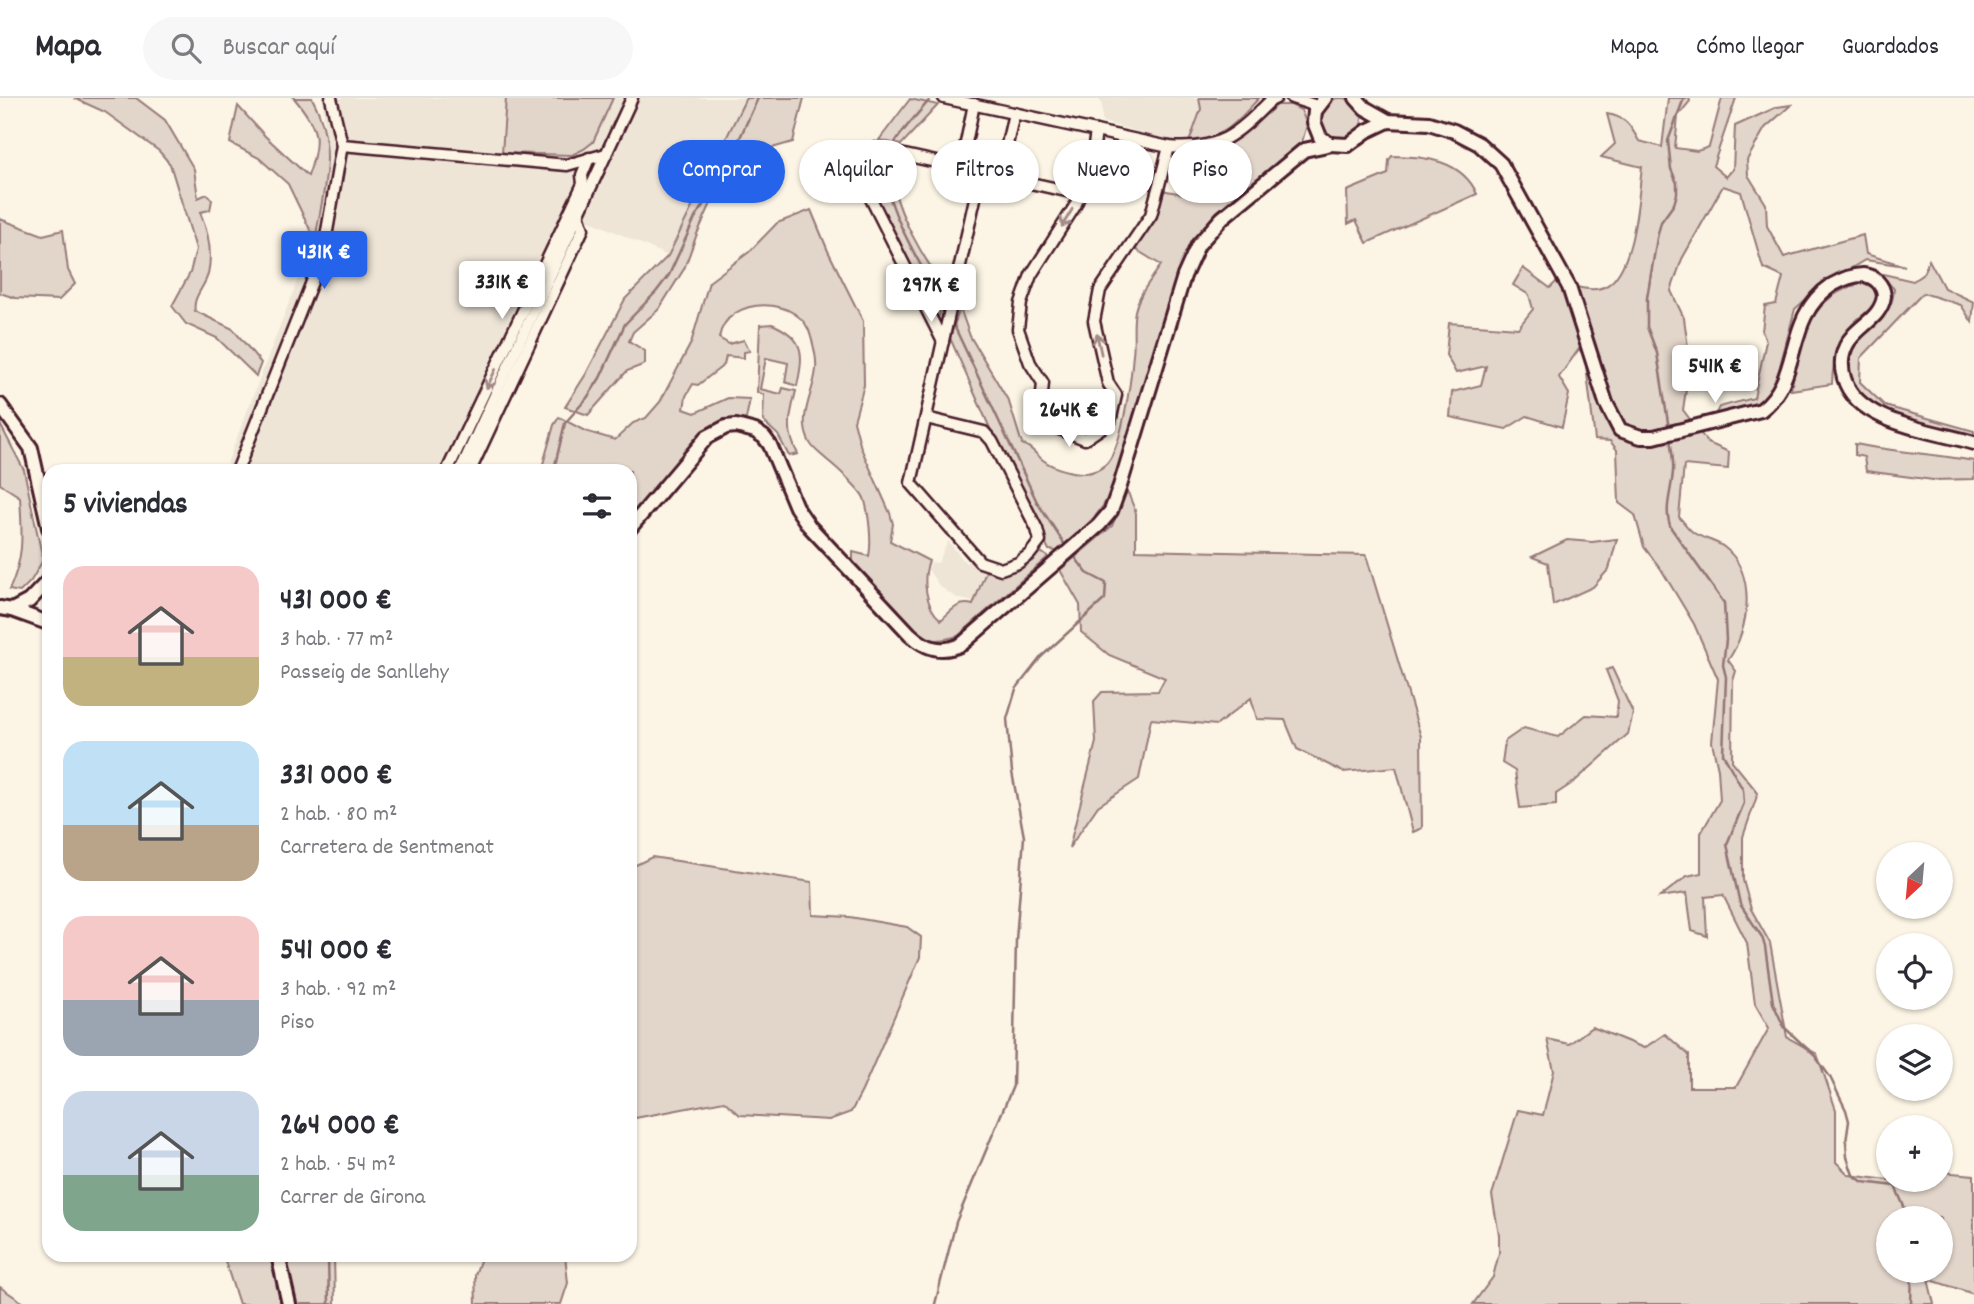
<!DOCTYPE html>
<html lang="es">
<head>
<meta charset="utf-8">
<style>
	:root { --surface:#fff; --page:#f7f7f7; --text:#2b2b33; --muted:#7c7c81; --line:#e1e1e2; --accent:#2563eb }
	body { margin:0; font-family:Dekko,sans-serif; background:var(--page); color:var(--text); height:100vh; display:flex; flex-direction:column; font-size:26px; white-space:nowrap }
	* { box-sizing:border-box; margin:0 }
	p { font-size:23px; color:var(--muted) }
	.icon { flex:none; width:38px; height:38px; fill:none; stroke:currentColor; stroke-width:2; stroke-linecap:round; stroke-linejoin:round }
	.map { position:relative; flex:1; overflow:hidden }
	.side { position:absolute; left:42px; top:366px; width:595px; height:798px; display:flex; flex-direction:column; background:var(--surface); border-radius:21px; box-shadow:0 2px 5px #0004 }
	.side>* { flex:none }
	.banner { position:absolute; left:658px; top:42px; width:665px; height:63px; display:flex; gap:14px }
	.needle { width:46px; rotate:206deg }
	.controls { position:absolute; left:1876px; top:744px; display:grid; gap:14px }
	.controls a { display:grid; place-items:center; width:77px; height:77px; border-radius:50%; background:var(--surface); box-shadow:0 2px 5px #0004; font-size:35px }
	.price { position:absolute; translate:-50% -60px; padding:0 16px; border-radius:7px; background:#fff; color:#222; font-size:23px; line-height:46px; filter:drop-shadow(0 2px 4px #0008) }
	.price::after { content:''; position:absolute; left:50%; top:42px; width:21px; height:16px; margin-left:-10px; background:inherit; clip-path:polygon(0 0,100% 0,50% 100%) }
	.price.active { background:var(--accent); color:#fff }
	ul { padding:0; list-style:none }
	li { display:flex; align-items:center; gap:21px; height:175px; padding:0 21px }
	li span { display:grid; place-items:center; flex:none; width:196px; height:140px; border-radius:21px; color:#555 }
	li>.icon { margin-inline-start:auto }
	span .icon { width:84px; height:84px; fill:#fffc; stroke-width:1 }
	li b { font-size:30px }
	h2 { display:flex; justify-content:space-between; align-items:center; height:84px; padding:0 21px; font-size:30px }
	.pill { padding:0 24px; border-radius:32px; background:var(--surface); box-shadow:0 2px 5px #0004; font-size:24px; line-height:63px }
	.pill.active { background:var(--accent); color:#fff }
	header { display:flex; align-items:center; gap:42px; box-sizing:border-box; height:98px; padding:0 35px; background:var(--surface); border-bottom:2px solid var(--line) }
	header strong { font-size:33px }
	nav { display:flex; gap:38px; margin-inline-start:auto; font-size:24px }
	.search { width:490px; height:63px; background:var(--page); display:flex; align-items:center; gap:18px; box-sizing:border-box; padding:0 24px; border-radius:38px; color:var(--muted); font-size:26px }
	.map>svg:first-child { display:block }
	.built { fill:#eee5d7 }
	.green { fill:#e2d5ca; stroke:#967a7a; stroke-width:2; fill-rule:evenodd }
	.lines { fill:none; stroke-linecap:round; stroke-linejoin:round }
	.stream { stroke:#917474; stroke-width:2.5 }
	.minor-casing { stroke:#4a1f2b; stroke-width:15 }
	.major-casing { stroke:#4a1f2b; stroke-width:18 }
	.minor { stroke:#fcf5e5; stroke-width:10 }
	.major { stroke:#fcf5e5; stroke-width:12 }
	.oneway { stroke:#a38a88 }
</style>
</head>
<body>
<header>
<strong>Mapa</strong>
<div class="search"><svg class="icon" aria-label="search" viewBox="0 0 24 24"><circle cx="10" cy="10" r="6"/><path d="M15 15l6 6"/></svg>Buscar aquí</div>
<nav><a>Mapa</a><a>Cómo llegar</a><a>Guardados</a></nav>
</header>
<div class="map">
<svg width="1974" height="1206" viewBox="0 0 1974 1206">
	<rect width="100%" height="100%" fill="#fcf5e5"/>
	<filter id="ink" filterUnits="userSpaceOnUse"><feTurbulence type="fractalNoise" baseFrequency=".0143" numOctaves="2"/><feDisplacementMap in="SourceGraphic" scale="14" xChannelSelector="R" yChannelSelector="G"/><feConvolveMatrix kernelMatrix="1 2 1 2 8 2 1 2 1" color-interpolation-filters="sRGB"/></filter>
	<g filter="url(#ink)">
		<g class="built">
			<polygon points="323,0 746,0 668,158 580,118 460,373 227,373 226,368 305,163 326,55"/>
			<polygon points="1099,0 1199,0 1201,11 1188,47 1102,24 1102,8"/>
			<polygon points="948,443 966,465 970,462 980,471 986,473 974,504 957,500 939,488 928,471 932,464 938,465"/>
		</g>
		<g class="green">
			<circle cx="1341" cy="21" r="21"/>
			<path d="M74 0H136L165 22 194 71 198 100 207 96 212 102 210 112 200 114C208 133 213 154 208 176 205 189 192 199 195 213L233 231 261 265 256 278 217 240 186 226 172 208 190 175 196 151 170 66 159 53 105 14Z"/>
			<path d="M294 0H312C338 48 324 91 315 142L288 86 259 60 230 45 238 8 265 38 308 78C321 42 319 30 294 0Z"/>
			<polygon points="506,0 613,0 593,44 584,51 572,57 502,55"/>
			<polygon points="746,0 804,0 793,44 762,53 718,90 697,136 684,171 659,211 633,234 629,243 645,253 645,266 627,273 588,317 565,309 586,276 625,201 668,158"/>
			<path d="M1199 0H1259C1232 29 1227 37 1188 47L1201 11Z"/>
			<path d="M1668 0H1689L1690 3 1678 18 1675 50 1697 53 1709 49 1722 0H1736L1713 68 1726 79 1733 71 1735 28 1777 9 1791 7 1765 30 1747 62 1748 77 1766 106 1767 128 1784 159 1863 137 1866 156 1905 168 1865 162 1821 188 1795 211 1775 287 1760 307 1715 317 1719 309 1754 300 1766 243 1762 233 1765 208 1776 206 1783 179 1763 170 1741 94 1723 88 1682 161 1671 193 1684 220 1690 264 1683 312 1708 345 1729 354 1728 371 1684 367 1679 419C1684 424 1688 431 1694 435 1703 441 1715 442 1724 449 1757 474 1750 532 1728 562L1736 573 1733 583 1732 663 1758 695 1743 739V782L1751 811 1770 845 1787 939 1817 956 1836 1012V1064L1849 1077 1896 1083 1941 1082V1074L1974 1077V1196L1928 1181 1934 1206H1473L1493 1179 1499 1155V1137L1492 1097 1518 1012 1543 1017 1554 973 1547 941 1569 946 1592 929 1644 950 1665 936 1689 957V989H1736L1769 930 1755 906 1747 845 1723 797 1705 799 1707 838 1692 833 1687 795 1660 799 1687 778 1701 775V735L1720 702 1718 671 1712 644 1718 581 1694 526 1661 471 1644 449 1635 417 1619 405 1617 352 1610 343 1595 342 1585 259 1579 251 1559 279 1569 296 1562 329 1527 318 1506 331 1450 319 1452 294 1481 287 1486 268 1456 275 1446 257 1449 225 1518 230 1533 211 1529 197 1513 187 1523 170 1550 190 1557 183C1572 187 1591 196 1606 188 1635 172 1638 99 1642 69L1601 59 1615 46 1607 16C1626 19 1630 27 1639 43L1662 49ZM1888 1120H1941V1172H1888Z"/>
			<polygon points="910,1 938,7 901,47 879,42"/>
			<path d="M1277 7H1291L1301 12 1307 27 1302 44 1226 106 1204 129 1190 153 1121 374C1103 416 1091 424 1057 453L1049 452 996 344 950 240 960 210 970 238 1009 304 1022 346C1032 349 1035 356 1043 362 1053 370 1071 375 1083 375 1093 375 1101 372 1107 365 1123 346 1131 282 1133 256 1135 242 1132 227 1135 213 1139 195 1151 182 1161 167L1135 151 1154 120 1161 92 1189 97 1197 58C1228 55 1254 26 1277 7Z"/>
			<path d="M881 55 894 58C893 65 891 73 892 80 897 115 924 163 946 189L938 222 867 84V69L872 57Z"/>
			<path d="M1392 58C1424 58 1462 62 1477 96L1367 145 1356 122 1348 126 1347 93 1388 76 1389 62Z"/>
			<path d="M811 112 828 153 863 223 864 287 854 323 861 350 890 415 893 426 890 443 929 463C922 481 925 509 941 522 952 512 958 503 973 507L986 473C1012 475 1020 470 1041 454L1048 459 958 538C949 540 939 544 930 541 906 531 872 486 853 466V454L869 458C872 444 869 415 864 400 860 391 836 369 827 362 821 356 812 351 809 343 797 319 814 295 816 271 817 262 814 249 811 239 802 197 726 196 719 240L729 246 744 242 750 253 744 254V260L726 258 724 267 698 287 693 286 686 298 684 311 695 315 728 300 750 301 746 321 712 327 699 338 630 421V373H541L554 327 559 319 585 333 615 342 633 325 646 320 660 304 691 245 709 184 749 154 777 125Z"/>
			<polygon points="0,121 43,137 63,132 68,172 75,186 59,202 15,200 0,195"/>
			<path d="M1929 162 1944 190 1974 204 1972 224 1961 207 1923 195 1861 260 1860 284 1885 308 1974 333V339C1938 328 1857 317 1850 273 1849 265 1849 254 1854 247 1869 227 1893 219 1894 191L1879 175 1913 183 1923 176Z"/>
			<path d="M1864 185 1873 190 1878 200C1873 211 1868 213 1859 220 1838 238 1833 260 1832 286L1791 292C1800 244 1808 196 1864 185Z"/>
			<path d="M772 226C805 240 804 256 797 288L785 284 788 265 766 260 760 291 781 296 783 290 796 293C790 317 785 333 798 356L789 358 778 337 763 323 764 297 757 294 760 227Z"/>
			<path d="M0 326 24 372 43 462 31 483 20 494 9 492C25 458 22 436 20 399L0 386Z"/>
			<path d="M1855 346C1895 354 1934 356 1974 363V381L1933 382 1866 373 1864 359 1855 357Z"/>
			<polygon points="1127,392 1136,415 1136,452 1366,457 1421,639 1422,730 1413,734 1396,669 1343,674 1297,651 1285,622 1257,621 1251,600 1217,627 1151,621 1139,681 1098,708 1069,750 1096,644 1094,603 1102,594 1158,593 1165,580 1109,557 1081,534 1080,507 1060,472 1112,428"/>
			<polygon points="1617,441 1609,471 1593,489 1553,507 1548,465 1532,459 1567,442 1592,444"/>
			<polygon points="1612,570 1633,615 1628,636 1574,684 1556,696 1556,707 1520,710 1515,673 1502,665 1505,643 1524,630 1558,639 1586,617 1616,619 1618,603 1606,572"/>
			<polygon points="652,759 812,784 813,817 850,819 907,829 921,839 920,859 862,993 851,1014 829,1022 740,1017 724,1003 630,1021 630,765 636,767"/>
			<polygon points="223,1157 334,1157 335,1206 239,1206"/>
			<polygon points="482,1157 565,1157 568,1185 561,1206 476,1206 475,1177"/>
			<polygon points="0,1189 25,1206 0,1206"/>
		</g>
		<g class="lines">
			<g class="stream">
				<path d="M931 0C916 19 896 37 887 60 873 93 929 181 946 212"/>
				<polyline points="951,221 1037,404 1065,447"/>
				<polyline points="1669,331 1657,255 1647,229 1647,200 1657,140 1661,124 1674,106 1677,96 1677,85 1671,71 1668,43 1684,0"/>
				<path d="M1670 339C1671 350 1674 362 1673 373 1672 393 1663 411 1671 430L1724 505 1726 542 1723 567 1726 579 1723 656 1743 692 1744 705 1727 746 1740 806 1762 839 1765 849 1773 905 1784 929 1815 958 1830 979 1846 1012 1849 1023 1846 1044 1847 1059 1853 1077 1863 1084 1895 1088 1909 1120"/>
				<polyline points="552,373 555,367 565,325 587,300 600,280 625,226 656,194 669,177 695,120 728,66 758,0"/>
				<polyline points="328,1157 329,1206"/>
				<polyline points="935,1206 956,1124 1013,988 1016,842 1024,739 1012,674 1007,621 1016,591 1041,559 1105,501 1106,485 1087,475 1074,458"/>
				<polyline points="1911,1206 1912,1172"/>
			</g>
			<g class="minor-casing">
				<g id="minor">
					<path d="M944 0 1169 49C1220 53 1236 37 1270 3L1276 0"/>
					<polyline points="1292,0 1317,8"/>
					<polyline points="1096,33 1091,70 1075,108 1031,177 1021,205 1018,231 1030,265 1043,285 1041,306 1057,330 1085,341 1110,324 1116,297 1108,285 1094,223 1100,192 1151,117 1169,49"/>
					<polyline points="342,47 567,67 606,56"/>
					<polyline points="961,69 974,6"/>
					<polyline points="1000,78 1014,15"/>
					<polyline points="943,244 864,87 862,65 873,50 1080,96"/>
					<polyline points="926,320 984,334 992,343 1037,431 1040,443 1030,456 1018,465 1001,471 980,464 911,385 981,74"/>
					<polyline points="237,373 323,156 342,47 331,0"/>
					<polyline points="447,373 583,86 582,77 589,60"/>
					<polyline points="460,373 632,0"/>
					<polyline points="470,373 583,131 578,116"/>
				</g>
			</g>
			<g class="major-casing">
				<g id="major">
					<polyline points="1325,0 1315,13 1314,24 1320,39 1330,46 1348,47 1367,33 1388,23"/>
					<path d="M1356 0 1365 10 1388 23 1429 25 1454 33 1479 46 1501 66 1569 189 1606 305 1620 332 1641 339H1654L1761 312C1804 279 1782 221 1832 187 1841 182 1853 177 1863 177 1875 178 1883 187 1884 198 1881 222 1855 228 1846 248 1841 258 1841 270 1844 280 1857 326 1935 333 1974 345"/>
					<polyline points="0,307 31,350 49,430"/>
					<path d="M630 430 707 339 726 329 736 328 755 333 764 339 770 347 796 409 809 428 910 536C926 551 942 556 962 546L1099 427 1111 413 1120 388 1184 178 1198 147 1222 120 1304 52 1332 46"/>
					<polyline points="0,510 12,512 48,525"/>
					<polyline points="12,512 29,503 49,482"/>
					<polyline points="278,1157 289,1206"/>
				</g>
			</g>
			<use href="#minor" class="minor"/>
			<use href="#major" class="major"/>
		</g>
		<defs><path id="oneway-shaft" d="M-6 0H5M1.5-3L5.5 0L1.5 3" fill="none" stroke-width="1.6" stroke-linecap="round" stroke-linejoin="round" transform="scale(1.75)"/></defs>
		<g class="oneway">
			<use href="#oneway-shaft" transform="translate(1067 120) rotate(121)"/>
			<use href="#oneway-shaft" transform="translate(1099 246) rotate(-102)"/>
			<use href="#oneway-shaft" transform="translate(491 281) rotate(116)"/>
		</g>
	</g>
</svg>
<div class="controls">
<a><svg class="needle" viewBox="-14 -14 28 28"><path d="M0-13l5 13h-10z" fill="#e53935"/><path d="M0 13l5-13h-10z" fill="#7c7c81"/></svg></a>
<a><svg class="icon" aria-label="locate" viewBox="0 0 24 24"><circle cx="12" cy="12" r="6"/><path d="M12 2v4M12 18v4M2 12h4M18 12h4"/></svg></a>
<a><svg class="icon" aria-label="layers" viewBox="0 0 24 24"><path d="M12 4l9 5-9 5-9-5zM3 14l9 5 9-5"/></svg></a>
<a>+</a>
<a>−</a>
</div>
<b class="price active" style="left:324px;top:193px">431K €</b>
<b class="price" style="left:502px;top:223px">331K €</b>
<b class="price" style="left:931px;top:226px">297K €</b>
<b class="price" style="left:1715px;top:307px">541K €</b>
<b class="price" style="left:1069px;top:351px">264K €</b>
<div class="banner">
<a class="pill active">Comprar</a>
<a class="pill">Alquilar</a>
<a class="pill">Filtros</a>
<a class="pill">Nuevo</a>
<a class="pill">Piso</a>
</div>
<section class="side">
<h2>5 viviendas<svg class="icon" aria-label="filters" viewBox="0 0 24 24"><path d="M4 7h16M4 17h16"/><circle cx="9" cy="7" r="2"/><circle cx="15" cy="17" r="2"/></svg></h2>
<ul>
<li><span style="background:linear-gradient(#f6c9c9 65%,#c2b280 0)"><svg class="icon" aria-label="home" viewBox="0 0 24 24"><path d="M3 11l9-7 9 7M6 9v11h12V9"/></svg></span><div><b>431 000 €</b><p>3 hab. · 77 m²</p><p>Passeig de Sanllehy</p></div></li>
<li><span style="background:linear-gradient(#bfe0f5 60%,#b9a48a 0)"><svg class="icon" aria-label="home" viewBox="0 0 24 24"><path d="M3 11l9-7 9 7M6 9v11h12V9"/></svg></span><div><b>331 000 €</b><p>2 hab. · 80 m²</p><p>Carretera de Sentmenat</p></div></li>
<li><span style="background:linear-gradient(#f6c9c9 60%,#9aa5b1 0)"><svg class="icon" aria-label="home" viewBox="0 0 24 24"><path d="M3 11l9-7 9 7M6 9v11h12V9"/></svg></span><div><b>541 000 €</b><p>3 hab. · 92 m²</p><p>Piso</p></div></li>
<li><span style="background:linear-gradient(#c9d6e8 60%,#7fa58c 0)"><svg class="icon" aria-label="home" viewBox="0 0 24 24"><path d="M3 11l9-7 9 7M6 9v11h12V9"/></svg></span><div><b>264 000 €</b><p>2 hab. · 54 m²</p><p>Carrer de Girona</p></div></li>
</ul>
</section>
</div>
</body>
</html>
